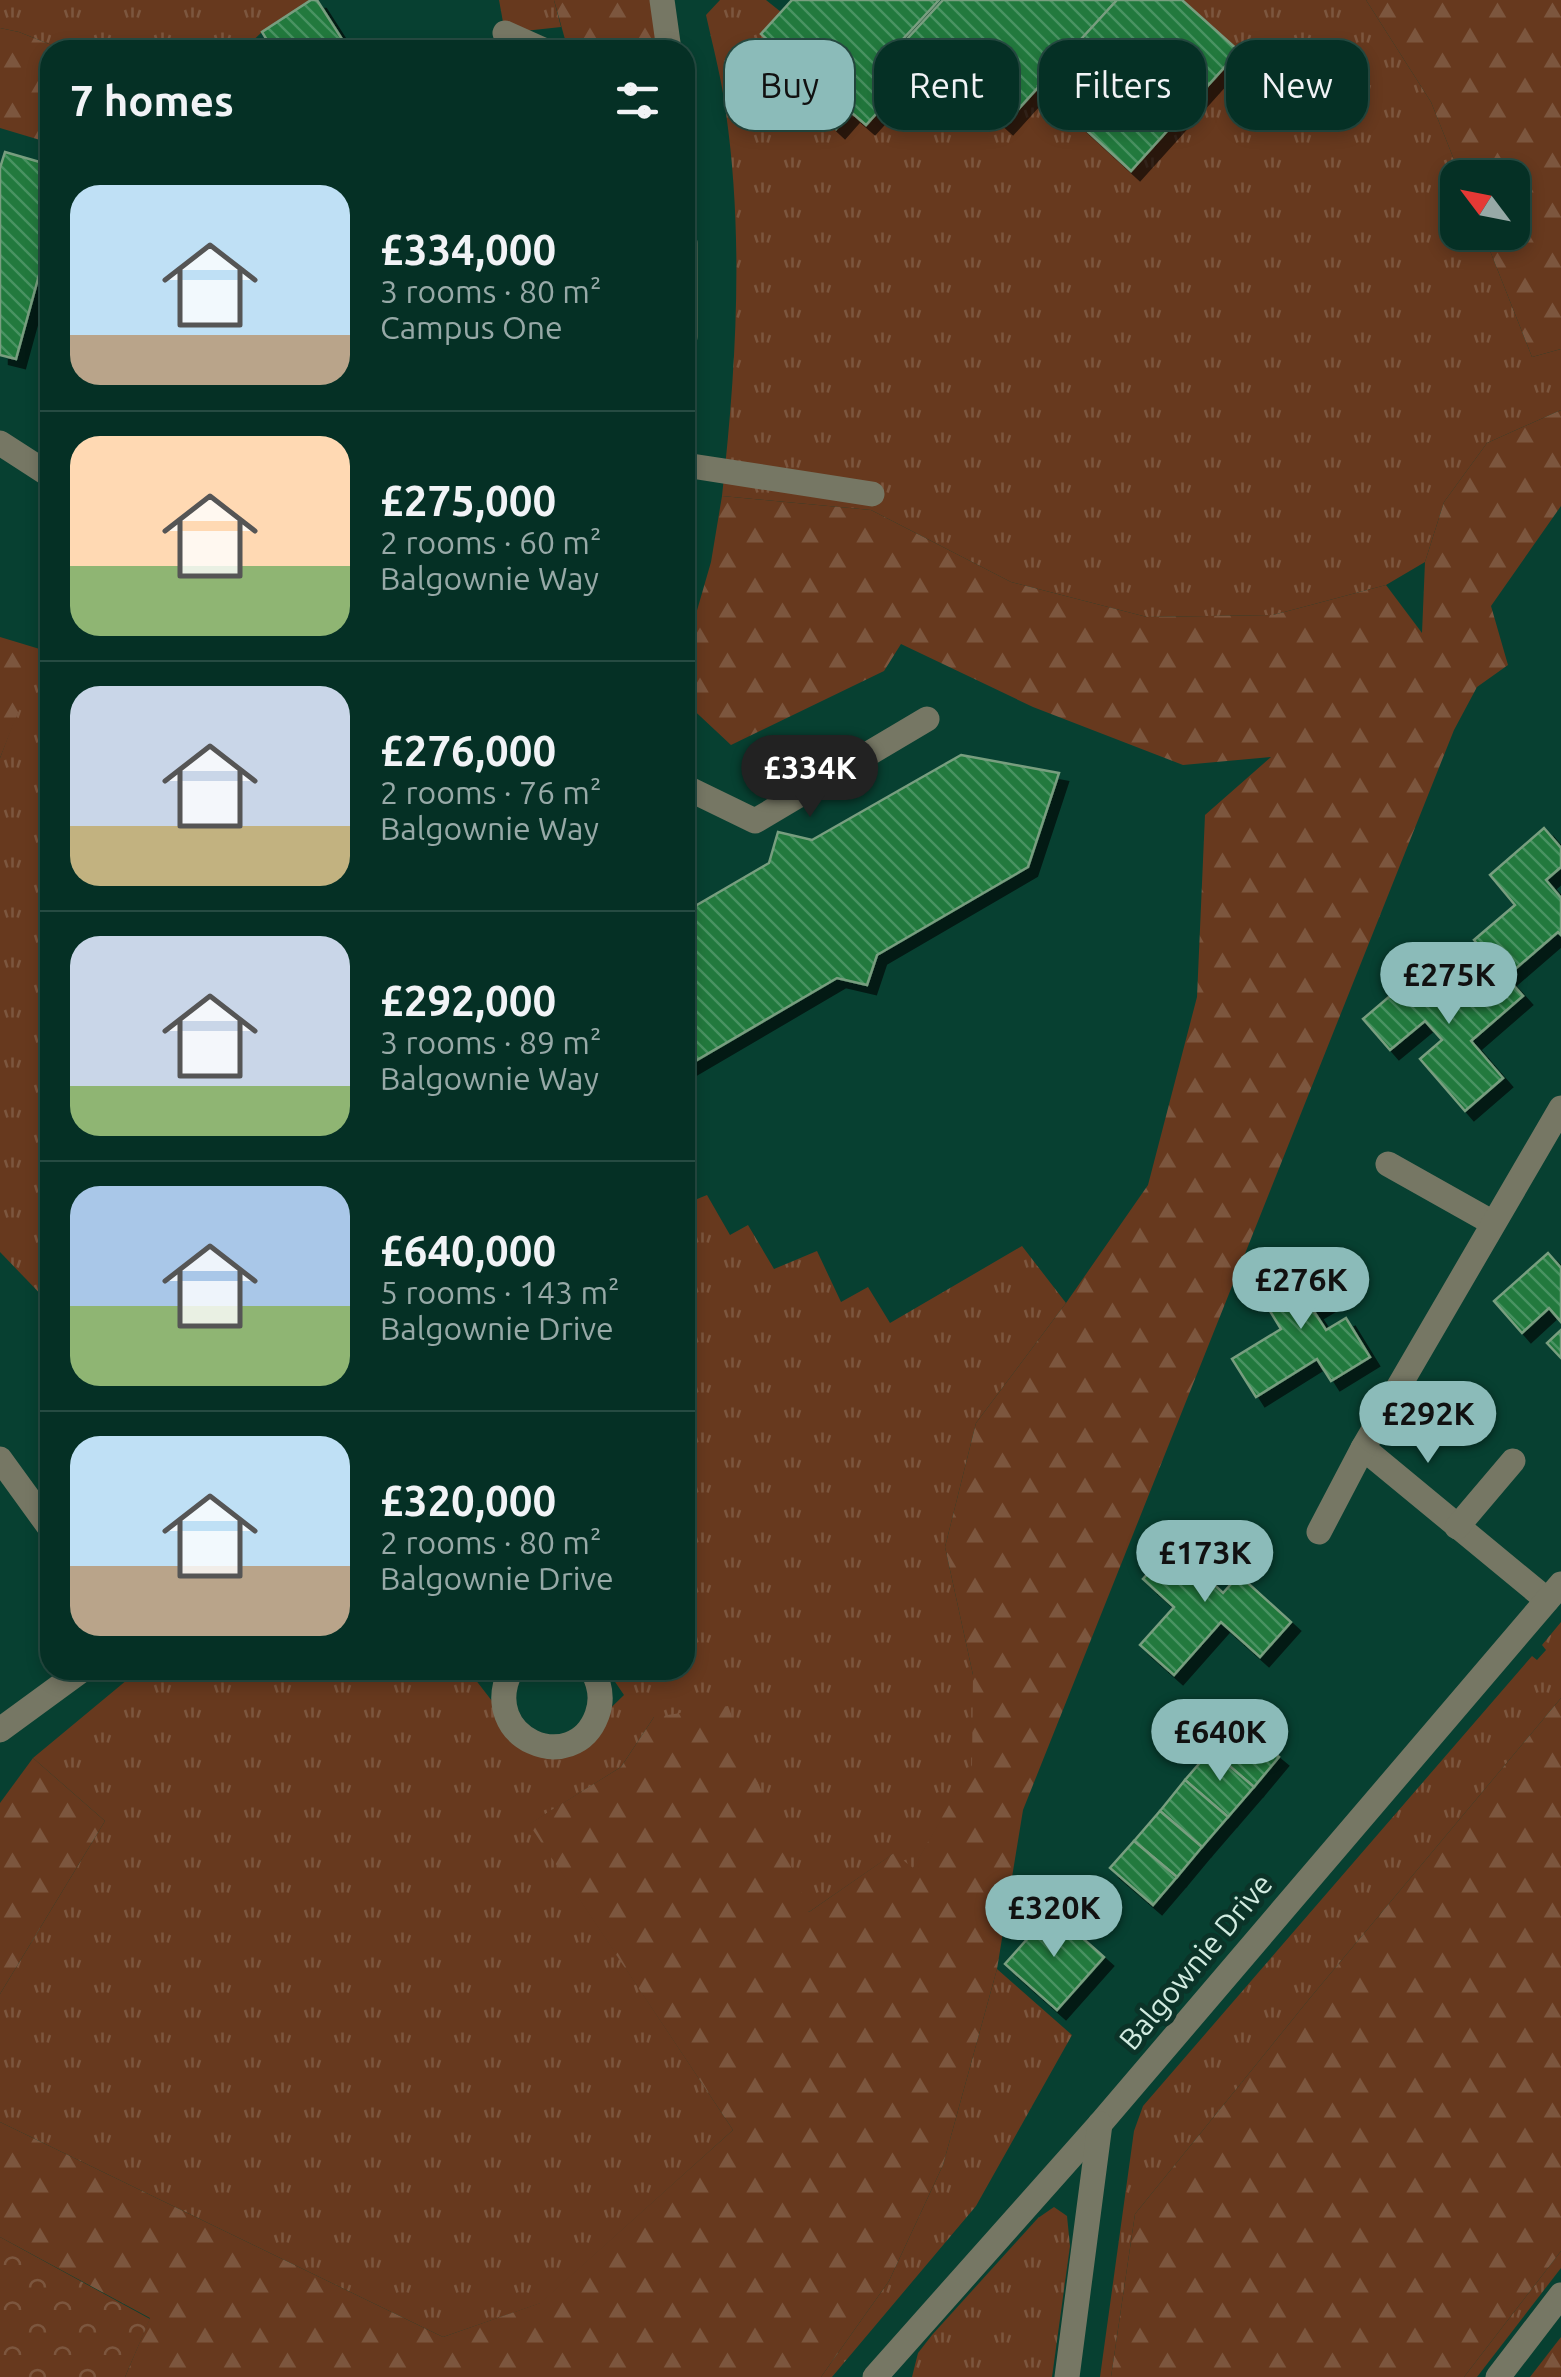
<!DOCTYPE html>
<html lang="en">
<head>
<meta charset="utf-8">
<style>
	:root { --surface:#053025; --page:#133c32; --text:#f1f3f6; --muted:#97a9a7; --line:#264b42; --accent:#8bbbb9 }
	body { margin:0; font-family:Ubuntu,sans-serif; background:var(--page); color:var(--text); height:100vh; display:flex; flex-direction:column; font-size:38px; white-space:nowrap }
	* { box-sizing:border-box; margin:0 }
	p { font-size:32px; color:var(--muted) }
	.icon { flex:none; width:55px; height:55px; fill:none; stroke:currentColor; stroke-width:2; stroke-linecap:round; stroke-linejoin:round }
	.map { position:relative; flex:1; overflow:hidden }
	.details { position:absolute; left:40px; top:40px; width:655px; height:1640px; display:flex; flex-direction:column; background:var(--surface); border-radius:30px; box-shadow:0 5px 15px #0003,0 0 0 2px var(--line) }
	.details>* { flex:none }
	.banner { position:absolute; left:725px; top:40px; width:685px; height:90px; display:flex; gap:20px }
	.needle { width:65px; rotate:302deg }
	.fabs { position:absolute; left:1440px; top:160px; display:grid; gap:20px }
	.fabs a { display:grid; place-items:center; width:90px; height:90px; border-radius:20px; background:var(--surface); box-shadow:0 5px 15px #0003,0 0 0 2px var(--line); font-size:50px }
	.price { position:absolute; translate:-50% -85px; padding:0 22px; border-radius:35px; background:var(--accent); color:#111; font-size:32px; line-height:65px; filter:drop-shadow(0 2px 5px #0008) }
	.price::after { content:''; position:absolute; left:50%; top:60px; width:30px; height:22px; margin-left:-15px; background:inherit; clip-path:polygon(0 0,100% 0,50% 100%) }
	.price.selected { background:#222; color:#fff }
	ul { padding:0; list-style:none }
	li { display:flex; align-items:center; gap:30px; height:250px; padding:0 30px }
	li+li { border-top:2px solid var(--line) }
	li span { display:grid; place-items:center; flex:none; width:280px; height:200px; border-radius:30px; color:#555 }
	li>.icon { margin-inline-start:auto }
	span .icon { width:120px; height:120px; fill:#fffc; stroke-width:1 }
	li b { font-size:42px }
	h2 { display:flex; justify-content:space-between; align-items:center; height:120px; padding:0 30px; font-size:42px }
	.chip { padding:0 35px; border-radius:30px; background:var(--surface); box-shadow:0 5px 15px #0003,0 0 0 2px var(--line); font-size:35px; line-height:90px }
	.chip.selected { background:var(--accent); color:#111 }
	.map>svg:first-child { display:block }
	.grass { fill:url(#grass-tufts) }
	.forest { fill:url(#forest-firs) }
	.park { fill:url(#park-crowns) }
	.building { fill:url(#building-back-hatch); stroke:#789e7f; stroke-width:2.5; filter:url(#shadow) }
	.lines { fill:none; stroke-linecap:round; stroke-linejoin:round }
	.minor { stroke:#767764; stroke-width:25 }
	.labels { text-anchor:middle; stroke-width:10; stroke-linejoin:round; paint-order:stroke }
	.street-label { font-size:30px; fill:#d1ebe0; stroke:#0b3328 }
</style>
</head>
<body>
<div class="map">
<svg width="1561" height="2377" viewBox="0 0 1561 2377">
	<defs>
		<pattern id="grass-tufts" width="24" height="20" patternUnits="userSpaceOnUse" patternTransform="scale(2.5)"><rect width="24" height="20" fill="#67391e"/><path d="M3 7l-1-3M5 7V3M7 7l1-3M15 17l-1-3M17 17v-4M19 17l1-3" fill="none" stroke="#7c563e"/></pattern>
		<pattern id="forest-firs" width="22" height="20" patternUnits="userSpaceOnUse" patternTransform="scale(2.5)"><rect width="22" height="20" fill="#67391e"/><path d="M5 1l3.5 6h-7zM16 11l3.5 6h-7z" fill="#7c563e"/></pattern>
		<pattern id="park-crowns" width="20" height="18" patternUnits="userSpaceOnUse" patternTransform="scale(2.5)"><rect width="20" height="18" fill="#67391e"/><path d="M2 6a3 3 0 1 1 6 0M12 15a3 3 0 1 1 6 0" fill="none" stroke="#7c563e"/></pattern>
		<pattern id="building-back-hatch" width="6" height="6" patternUnits="userSpaceOnUse" patternTransform="scale(2.5)"><rect width="6" height="6" fill="#20793d"/><path d="M-1 5l2 2M0 0l6 6M5-1l2 2" fill="none" stroke="#4a9362"/></pattern>
		<filter id="shadow"><feDropShadow dx="9" dy="9" stdDeviation="0" flood-color="#0009"/></filter>
	</defs>
	<rect width="100%" height="100%" fill="#074031"/>
	<g class="grass">
		<polygon points="0,0 311,0 262,32 243,50 64,50 19,32 0,28"/>
		<polygon points="499,0 554,0 561,27 505,33"/>
		<path d="M720 0H766L781 12 762 35 804 73 791 88 836 128 851 112 866 125 894 95 880 81 908 38 1003 125 1038 86 1131 170 1239 52 1182 0H1366L1431 102 1461 177 1458 178V232L1483 233 1532 357 1561 349V410L1487 443 1444 502 1425 562 1386 585 1273 615 1147 617 1011 582 871 510 722 496C736 370 744 239 726 113 722 80 713 47 706 15Z"/>
		<polygon points="50,625 50,1304 0,1252 0,758"/>
		<polygon points="707,1195 730,1235 748,1225 774,1269 817,1251 841,1302 868,1287 890,1323 1022,1246 1066,1303 976,1423 945,1547 973,1675 973,1765 913,1869 893,1854 809,1912 654,1717 621,1767 530,1824 733,2130 541,2303 443,2337 0,2122 0,1994 105,1821 33,1758 139,1670 468,1670 513,1728 554,1747 582,1736 624,1695 607,1670 685,1670 685,1204"/>
		<polygon points="1561,1622 1561,1698 1310,1998 1135,2214 1111,2377 1100,2377 1134,2131 1143,2106 1532,1656 1537,1660 1546,1650 1542,1645"/>
		<polygon points="997,1969 1072,2035 976,2206 832,2377 821,2377 889,2281 943,2165"/>
		<polygon points="1054,2207 1067,2216 1070,2246 1052,2377 912,2377 918,2353 932,2335 1038,2218"/>
		<polygon points="1561,2251 1561,2268 1477,2377 1464,2377"/>
	</g>
	<g class="forest">
		<polygon points="554,0 662,0 669,50 568,50"/>
		<polygon points="1366,0 1561,0 1561,349 1532,357 1483,233 1512,232 1512,178 1461,177 1431,102"/>
		<polygon points="0,28 19,32 64,50 50,50 50,143 0,128"/>
		<polygon points="1561,410 1561,506 1491,606 1508,665 1477,687 1454,730 1023,1810 997,1969 943,2165 889,2281 821,2377 125,2377 150,2318 0,2237 0,2122 443,2337 540,2303 733,2130 529,1824 621,1767 654,1717 728,1706 809,1912 894,1853 913,1868 972,1765 973,1675 945,1547 976,1423 1066,1303 1148,1185 1197,997 1205,815 1271,757 1183,765 1033,707 901,644 884,671 731,745 685,702 685,652 711,562 722,496 871,510 1011,582 1147,617 1273,615 1386,585 1422,633 1425,562 1444,502 1487,443"/>
		<polygon points="0,637 43,650 0,758"/>
		<polygon points="1561,1698 1561,2251 1464,2377 1111,2377 1135,2214 1310,1998"/>
		<polygon points="33,1758 105,1821 0,1994 0,1803"/>
		<polygon points="1561,2337 1561,2377 1530,2377"/>
	</g>
	<polygon class="park" points="0,2237 150,2319 125,2377 0,2377"/>
	<g class="building">
		<polygon points="311,0 317,0 349,50 273,50 262,32"/>
		<polygon points="792,0 939,0 904,38 912,45 880,81 894,94 866,125 851,112 836,129 791,87 804,73 761,34"/>
		<polygon points="943,0 1117,0 1004,125 908,38"/>
		<polygon points="1117,0 1182,0 1239,51 1131,171 1038,86"/>
		<polygon points="5,152 50,165 50,235 16,359 0,355 0,168"/>
		<polygon points="961,755 1059,773 1028,867 877,955 867,985 837,978 685,1067 685,912 769,863 778,832 812,840"/>
		<polygon points="1544,828 1561,848 1561,867 1546,880 1561,898 1561,935 1558,932 1506,977 1474,940 1515,905 1490,875"/>
		<polygon points="1493,962 1523,996 1471,1041 1503,1078 1465,1111 1420,1059 1442,1040 1425,1021 1390,1050 1363,1019 1424,967 1451,999"/>
		<polygon points="1548,1253 1561,1268 1561,1322 1549,1308 1522,1333 1494,1301"/>
		<polygon points="1318,1256 1341,1293 1313,1310 1326,1330 1346,1318 1370,1357 1331,1381 1317,1359 1256,1397 1232,1359 1281,1329 1259,1293"/>
		<polygon points="1561,1330 1561,1358 1547,1343"/>
		<polygon points="1192,1524 1225,1554 1205,1576 1223,1593 1239,1575 1291,1622 1260,1657 1221,1622 1174,1675 1140,1645 1174,1607 1143,1579"/>
		<polygon points="1236,1721 1279,1757 1254,1787 1211,1750"/>
		<polygon points="1211,1750 1254,1787 1228,1817 1185,1780"/>
		<polygon points="1185,1780 1228,1817 1202,1847 1160,1811"/>
		<polygon points="1160,1811 1202,1847 1177,1877 1134,1841"/>
		<polygon points="1134,1841 1177,1877 1153,1905 1110,1868"/>
		<polygon points="1052,1911 1104,1957 1057,2010 1005,1964"/>
	</g>
	<g class="lines">
		<g class="minor">
			<polyline points="662,0 669,50"/>
			<polyline points="505,33 543,50"/>
			<polyline points="685,243 685,337"/>
			<polyline points="0,443 45,472"/>
			<polyline points="685,465 872,494"/>
			<polyline points="685,787 755,821 927,719"/>
			<polyline points="1388,1164 1493,1223"/>
			<polyline points="1363,1448 1547,1600"/>
			<polyline points="0,1459 50,1528"/>
			<polyline points="1457,1527 1513,1461"/>
			<polyline points="1319,1532 1363,1448 1561,1108"/>
			<path d="M511 1670C477 1739 574 1778 597 1715 603 1699 600 1684 592 1670"/>
			<polyline points="0,1730 82,1670"/>
			<polyline points="875,2377 1100,2124 1561,1584"/>
			<polyline points="1067,2377 1100,2124"/>
			<polyline points="1498,2377 1561,2295"/>
		</g>
	</g>
	<g class="labels">
		<g class="street-label">
			<text transform="translate(1196 1962) rotate(-50)" y="10">Balgownie Drive</text>
		</g>
	</g>
</svg>
<div class="fabs">
<a><svg class="needle" viewBox="-14 -14 28 28"><path d="M0-13l5 13h-10z" fill="#e53935"/><path d="M0 13l5-13h-10z" fill="#97a9a7"/></svg></a>
</div>
<b class="price selected" style="left:810px;top:820px">£334K</b>
<b class="price" style="left:1449px;top:1027px">£275K</b>
<b class="price" style="left:1301px;top:1332px">£276K</b>
<b class="price" style="left:1428px;top:1466px">£292K</b>
<b class="price" style="left:1205px;top:1605px">£173K</b>
<b class="price" style="left:1220px;top:1784px">£640K</b>
<b class="price" style="left:1054px;top:1960px">£320K</b>
<div class="banner">
<a class="chip selected">Buy</a>
<a class="chip">Rent</a>
<a class="chip">Filters</a>
<a class="chip">New</a>
</div>
<section class="details">
<h2>7 homes<svg class="icon" aria-label="filters" viewBox="0 0 24 24"><path d="M4 7h16M4 17h16"/><circle cx="9" cy="7" r="2"/><circle cx="15" cy="17" r="2"/></svg></h2>
<ul>
<li><span style="background:linear-gradient(#bfe0f5 75%,#b9a48a 0)"><svg class="icon" aria-label="home" viewBox="0 0 24 24"><path d="M3 11l9-7 9 7M6 9v11h12V9"/></svg></span><div><b>£334,000</b><p>3 rooms · 80 m²</p><p>Campus One</p></div></li>
<li><span style="background:linear-gradient(#ffd9b3 65%,#8fb573 0)"><svg class="icon" aria-label="home" viewBox="0 0 24 24"><path d="M3 11l9-7 9 7M6 9v11h12V9"/></svg></span><div><b>£275,000</b><p>2 rooms · 60 m²</p><p>Balgownie Way</p></div></li>
<li><span style="background:linear-gradient(#c9d6e8 70%,#c2b280 0)"><svg class="icon" aria-label="home" viewBox="0 0 24 24"><path d="M3 11l9-7 9 7M6 9v11h12V9"/></svg></span><div><b>£276,000</b><p>2 rooms · 76 m²</p><p>Balgownie Way</p></div></li>
<li><span style="background:linear-gradient(#c9d6e8 75%,#8fb573 0)"><svg class="icon" aria-label="home" viewBox="0 0 24 24"><path d="M3 11l9-7 9 7M6 9v11h12V9"/></svg></span><div><b>£292,000</b><p>3 rooms · 89 m²</p><p>Balgownie Way</p></div></li>
<li><span style="background:linear-gradient(#a9c7e8 60%,#8fb573 0)"><svg class="icon" aria-label="home" viewBox="0 0 24 24"><path d="M3 11l9-7 9 7M6 9v11h12V9"/></svg></span><div><b>£640,000</b><p>5 rooms · 143 m²</p><p>Balgownie Drive</p></div></li>
<li><span style="background:linear-gradient(#bfe0f5 65%,#b9a48a 0)"><svg class="icon" aria-label="home" viewBox="0 0 24 24"><path d="M3 11l9-7 9 7M6 9v11h12V9"/></svg></span><div><b>£320,000</b><p>2 rooms · 80 m²</p><p>Balgownie Drive</p></div></li>
</ul>
</section>
</div>
</body>
</html>
